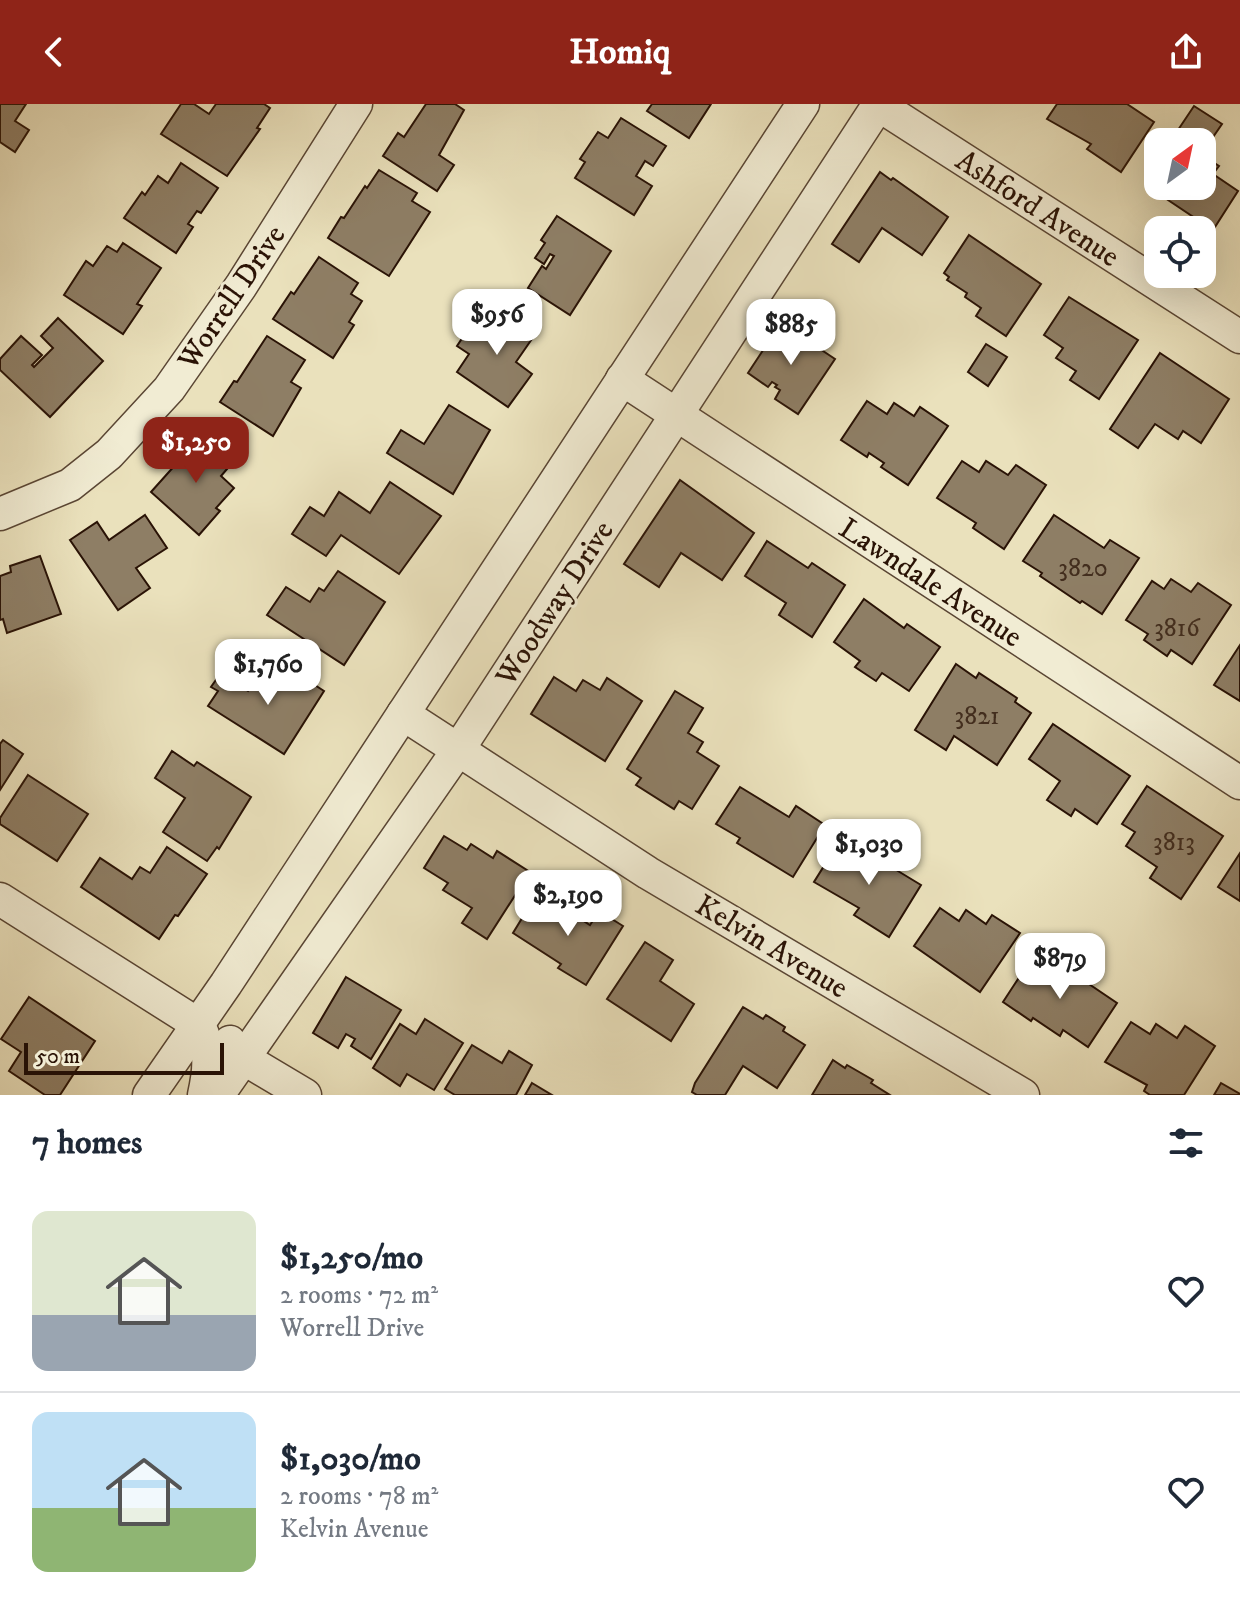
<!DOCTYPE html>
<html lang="en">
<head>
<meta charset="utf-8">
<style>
	:root { --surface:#fff; --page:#f6f6f7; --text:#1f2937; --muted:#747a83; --line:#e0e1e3; --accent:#8f2418 }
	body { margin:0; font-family:"IM FELL DW Pica",serif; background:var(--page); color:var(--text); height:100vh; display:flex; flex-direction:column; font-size:30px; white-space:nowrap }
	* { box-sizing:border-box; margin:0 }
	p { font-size:26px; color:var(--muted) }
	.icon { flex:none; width:44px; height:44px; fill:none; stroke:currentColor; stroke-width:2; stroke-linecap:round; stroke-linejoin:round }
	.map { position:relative; height:991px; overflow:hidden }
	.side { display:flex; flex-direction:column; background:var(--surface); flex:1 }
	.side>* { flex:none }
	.needle { width:52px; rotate:33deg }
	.tools { position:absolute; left:1144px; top:24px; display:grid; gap:16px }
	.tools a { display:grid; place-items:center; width:72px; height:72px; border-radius:16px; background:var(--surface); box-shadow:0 8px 32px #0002; font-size:40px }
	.scale { position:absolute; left:24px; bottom:20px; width:200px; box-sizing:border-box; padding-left:8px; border:4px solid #2a1306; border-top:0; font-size:22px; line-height:28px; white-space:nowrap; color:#2a1306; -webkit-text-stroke:6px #f1ecd3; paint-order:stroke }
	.price { position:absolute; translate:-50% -68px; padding:0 18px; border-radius:16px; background:#fff; color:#222; font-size:26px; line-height:52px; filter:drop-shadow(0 2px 4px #0008) }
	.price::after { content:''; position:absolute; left:50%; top:48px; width:24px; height:18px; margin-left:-12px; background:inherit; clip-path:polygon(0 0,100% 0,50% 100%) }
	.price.on { background:var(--accent); color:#fff }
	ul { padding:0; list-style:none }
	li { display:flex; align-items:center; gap:24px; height:200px; padding:0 32px }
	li+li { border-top:2px solid var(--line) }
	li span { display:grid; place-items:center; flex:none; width:224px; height:160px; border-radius:16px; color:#555 }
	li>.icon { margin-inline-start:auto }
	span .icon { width:96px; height:96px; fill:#fffc; stroke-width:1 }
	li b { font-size:34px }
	h2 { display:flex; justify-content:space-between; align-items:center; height:96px; padding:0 32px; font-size:34px }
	header { display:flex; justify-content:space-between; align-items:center; height:104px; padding:0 32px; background:var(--accent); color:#fff; font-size:36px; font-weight:700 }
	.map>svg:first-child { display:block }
	.building { fill:#8e7e65; stroke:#2a1306; stroke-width:2 }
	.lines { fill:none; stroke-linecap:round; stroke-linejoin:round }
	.minor-casing { stroke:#5a4634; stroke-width:35 }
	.minor { stroke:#f1ecd3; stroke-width:32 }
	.labels { text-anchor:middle; stroke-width:6; stroke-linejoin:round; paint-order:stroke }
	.number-label { font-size:26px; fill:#432e1e }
	.street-label { font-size:30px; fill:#2a1306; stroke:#f1ecd3 }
</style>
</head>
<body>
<header><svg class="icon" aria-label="back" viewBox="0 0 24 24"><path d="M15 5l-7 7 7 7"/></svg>Homiq<svg class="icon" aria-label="share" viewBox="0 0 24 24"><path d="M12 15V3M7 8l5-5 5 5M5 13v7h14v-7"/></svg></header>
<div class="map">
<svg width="1240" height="991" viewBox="0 0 1240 991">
	<rect width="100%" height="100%" fill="#eae1bc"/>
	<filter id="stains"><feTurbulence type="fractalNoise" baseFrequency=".0025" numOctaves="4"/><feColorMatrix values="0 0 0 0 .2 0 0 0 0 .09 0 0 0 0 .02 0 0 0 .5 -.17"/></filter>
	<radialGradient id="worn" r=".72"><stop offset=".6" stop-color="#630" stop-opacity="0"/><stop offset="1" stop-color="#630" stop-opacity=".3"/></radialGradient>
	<g class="building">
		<polygon points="0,0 26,0 15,17 29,26 15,48 0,38"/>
		<polygon points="181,0 194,0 209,10 216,0 264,0 270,4 257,24 260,25 227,72 161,30"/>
		<polygon points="426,0 455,0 464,6 439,51 454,61 437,87 383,52 398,29 404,33"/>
		<polygon points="652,0 711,0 689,34 647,7"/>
		<polygon points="1057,0 1127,0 1154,18 1121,68 1087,45 1091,40 1047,15"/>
		<polygon points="1194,2 1222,20 1202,49 1202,38 1170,38"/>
		<polygon points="621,14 666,42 653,62 645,57 636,72 652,82 634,111 575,74 585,58 580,55 598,28 608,34"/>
		<polygon points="1202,51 1219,62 1213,70 1238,87 1213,126 1165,94 1168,89 1146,74 1158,56 1158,82 1202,82"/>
		<polygon points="181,59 218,84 201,109 197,107 188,120 193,123 176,149 124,114 142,88 145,91 158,72 168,79"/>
		<polygon points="379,66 417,89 412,97 430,108 389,172 328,134 341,113 344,114 365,82 367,84"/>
		<polygon points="880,68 891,76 893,74 948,113 922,151 882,124 859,158 832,140"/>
		<polygon points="557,112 611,147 570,211 528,184 542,162 546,165 554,152 550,150 544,160 535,154 545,139 541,136"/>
		<polygon points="969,131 1041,180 1006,232 976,212 981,204 965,193 967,189 947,176 949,173 944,169"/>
		<polygon points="123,139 161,164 137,200 142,202 123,230 64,191 86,157 93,162 107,142 117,148"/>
		<polygon points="319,153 358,179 351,190 362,197 349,218 354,221 333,254 273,215 291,188 294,190"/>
		<polygon points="1069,193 1138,236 1099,295 1070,276 1076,267 1056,254 1063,244 1044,231"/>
		<polygon points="501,205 536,229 516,258 532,270 508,303 457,268 469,250 457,242 471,221 482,229"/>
		<polygon points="58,214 103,257 50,313 0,266 0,255 21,232 42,251 32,261 34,263 53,244 41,232"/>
		<polygon points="781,219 835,255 798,310 775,295 780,286 775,283 777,281 772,278 768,283 748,269"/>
		<polygon points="267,232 305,256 291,278 301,284 273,332 220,298 234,277 237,278"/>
		<polygon points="986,240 1007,253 988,282 968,268"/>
		<polygon points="1160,249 1229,295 1201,339 1183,327 1178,335 1155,320 1138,344 1110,325"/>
		<polygon points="867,297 887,310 894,299 914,312 920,303 948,322 908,381 881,363 884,359 869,349 867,353 841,336"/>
		<polygon points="449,301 490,326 453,390 387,349 401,326 424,340"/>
		<polygon points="202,331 233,358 221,372 234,384 216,404 220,407 199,431 151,388"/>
		<polygon points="962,357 979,368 986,357 1008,371 1016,361 1046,381 1004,445 973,424 976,419 937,394"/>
		<polygon points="680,376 754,429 722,476 681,449 659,483 624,460"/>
		<polygon points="390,378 441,412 399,470 341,431 326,452 292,430 310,403 324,412 339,388 370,409"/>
		<polygon points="145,411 167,444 136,464 150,484 118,506 70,436 97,418 109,436"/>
		<polygon points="1054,411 1104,444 1110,436 1139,454 1102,510 1082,497 1080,499 1040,472 1042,469 1023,457"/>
		<polygon points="767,437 808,464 812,459 845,481 812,533 779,511 786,499 745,472"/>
		<polygon points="40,452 61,510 7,529 3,515 0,516 0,472 11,468 10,462"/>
		<polygon points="338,467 385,498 344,561 267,511 286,483 310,498 319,484 324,487"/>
		<polygon points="1171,475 1191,488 1198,479 1231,501 1192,560 1171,546 1167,552 1144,536 1148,530 1126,516 1152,477 1164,485"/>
		<polygon points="864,495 904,524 907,520 940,543 909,587 882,569 876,577 855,563 860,557 834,538"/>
		<polygon points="1240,541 1240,597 1214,581"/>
		<polygon points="956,560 976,574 979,569 1017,594 1015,598 1031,609 997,661 954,632 946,646 915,626"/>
		<polygon points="287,563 324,587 284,650 208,602 218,587 211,583 218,573 225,577 227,574 248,587 255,576 272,587"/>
		<polygon points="554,573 576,587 583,576 600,586 607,574 642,597 605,657 531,610"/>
		<polygon points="675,587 703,604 688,629 703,638 697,648 719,662 692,705 679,697 674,705 636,681 641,674 627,665"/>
		<polygon points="1053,620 1130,672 1097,720 1075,705 1071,712 1047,696 1060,677 1029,655"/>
		<polygon points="3,636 23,650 0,686 0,640"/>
		<polygon points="172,647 194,662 197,658 251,693 219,745 217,743 207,757 163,728 185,694 155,674"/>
		<polygon points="28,671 88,710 57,757 0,720 0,714"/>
		<polygon points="1147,682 1223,732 1181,795 1150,774 1157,763 1126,742 1135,728 1122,720"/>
		<polygon points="740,683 789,713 796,702 825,721 793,773 737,739 740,734 716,720"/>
		<polygon points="444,732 467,746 471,740 493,754 497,747 530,768 487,835 462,819 472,804 443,786 448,779 424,764"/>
		<polygon points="839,738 869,757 875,746 896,759 893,764 921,781 889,833 854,811 859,804 814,778"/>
		<polygon points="167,743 207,770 178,812 175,811 159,835 81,783 100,754 132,775 140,763 150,769"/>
		<polygon points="1240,749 1240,797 1218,783"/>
		<polygon points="535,793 556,806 559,801 590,821 599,807 623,822 586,881 558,864 561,860 513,829"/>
		<polygon points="940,804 959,817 966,806 986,820 992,811 1020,829 980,888 914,842"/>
		<polygon points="645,838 673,856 660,877 694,900 671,937 607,895"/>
		<polygon points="1033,852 1060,869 1066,859 1089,874 1086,878 1117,899 1088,943 1063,926 1060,932 1033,914 1031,917 1003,898"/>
		<polygon points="346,873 401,906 371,955 351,942 355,935 346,930 338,944 313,929"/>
		<polygon points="29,893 95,937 60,991 45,991 9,967 21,948 1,935"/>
		<polygon points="743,903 763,915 766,911 785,923 783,927 805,941 777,984 743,962 725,991 697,991 692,988 695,979"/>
		<polygon points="425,915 463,939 434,986 407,970 400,982 373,964 400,920 416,930"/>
		<polygon points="1131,918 1150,930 1156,920 1177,934 1185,922 1215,942 1184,991 1150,991 1144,987 1147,981 1105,958"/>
		<polygon points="472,941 502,959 509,947 532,961 516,991 455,991 445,985"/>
		<polygon points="833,956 845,964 847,961 873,976 871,979 890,991 812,991"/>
		<polygon points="532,979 552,991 525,991"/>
		<polygon points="1221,979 1240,990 1240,991 1214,991"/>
	</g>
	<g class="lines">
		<g class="minor-casing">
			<g id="minor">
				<polyline points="877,0 1240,233"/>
				<polyline points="622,275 1240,679"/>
				<polyline points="0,410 70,381 109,350 169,285 241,182 356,0"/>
				<polyline points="403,610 648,769 1023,991"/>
				<path d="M0 795 199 921C211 946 210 964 204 991"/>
				<polyline points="230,938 243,954 305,991"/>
				<polyline points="149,991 226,880 803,0"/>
				<polyline points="218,991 458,646 879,0"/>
			</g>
		</g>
		<use href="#minor" class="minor"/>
	</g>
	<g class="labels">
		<g class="number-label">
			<text x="1083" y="472">3820</text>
			<text x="1177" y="532">3816</text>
			<text x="977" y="620">3821</text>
			<text x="1174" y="746">3813</text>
		</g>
		<g class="street-label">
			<text transform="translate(1038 104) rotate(33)" y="10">Ashford Avenue</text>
			<text transform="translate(231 193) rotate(-56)" y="10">Worrell Drive</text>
			<text transform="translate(931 478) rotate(33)" y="10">Lawndale Avenue</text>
			<text transform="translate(554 499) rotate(-57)" y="10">Woodway Drive</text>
			<text transform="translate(772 842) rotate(31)" y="10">Kelvin Avenue</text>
		</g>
	</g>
	<rect width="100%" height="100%" filter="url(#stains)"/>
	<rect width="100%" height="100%" fill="url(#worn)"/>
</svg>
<div class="tools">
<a><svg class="needle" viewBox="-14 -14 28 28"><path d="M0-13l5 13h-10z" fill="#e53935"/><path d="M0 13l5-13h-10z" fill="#747a83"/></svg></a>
<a><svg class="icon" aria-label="locate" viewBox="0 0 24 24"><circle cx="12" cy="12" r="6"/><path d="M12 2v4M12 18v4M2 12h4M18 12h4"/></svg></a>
</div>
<div class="scale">50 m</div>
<b class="price" style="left:497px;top:253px">$956</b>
<b class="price" style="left:791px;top:263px">$885</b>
<b class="price on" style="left:196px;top:381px">$1,250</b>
<b class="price" style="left:268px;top:603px">$1,760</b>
<b class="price" style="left:869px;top:783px">$1,030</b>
<b class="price" style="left:568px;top:834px">$2,190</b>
<b class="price" style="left:1060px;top:897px">$879</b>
</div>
<section class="side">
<h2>7 homes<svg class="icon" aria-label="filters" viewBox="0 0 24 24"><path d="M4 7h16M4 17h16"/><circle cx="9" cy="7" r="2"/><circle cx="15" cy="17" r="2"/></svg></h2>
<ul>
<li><span style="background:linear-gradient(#dfe7d0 65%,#9aa5b1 0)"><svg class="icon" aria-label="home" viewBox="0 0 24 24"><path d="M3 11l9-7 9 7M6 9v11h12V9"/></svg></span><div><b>$1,250/mo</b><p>2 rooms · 72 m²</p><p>Worrell Drive</p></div><svg class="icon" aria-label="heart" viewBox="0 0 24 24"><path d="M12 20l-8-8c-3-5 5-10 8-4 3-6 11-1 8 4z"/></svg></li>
<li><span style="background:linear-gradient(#bfe0f5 60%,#8fb573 0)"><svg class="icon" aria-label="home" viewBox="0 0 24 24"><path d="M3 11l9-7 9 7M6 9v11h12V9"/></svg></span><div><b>$1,030/mo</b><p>2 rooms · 78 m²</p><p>Kelvin Avenue</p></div><svg class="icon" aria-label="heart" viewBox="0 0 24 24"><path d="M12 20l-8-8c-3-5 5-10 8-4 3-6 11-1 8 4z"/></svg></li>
</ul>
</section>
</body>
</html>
